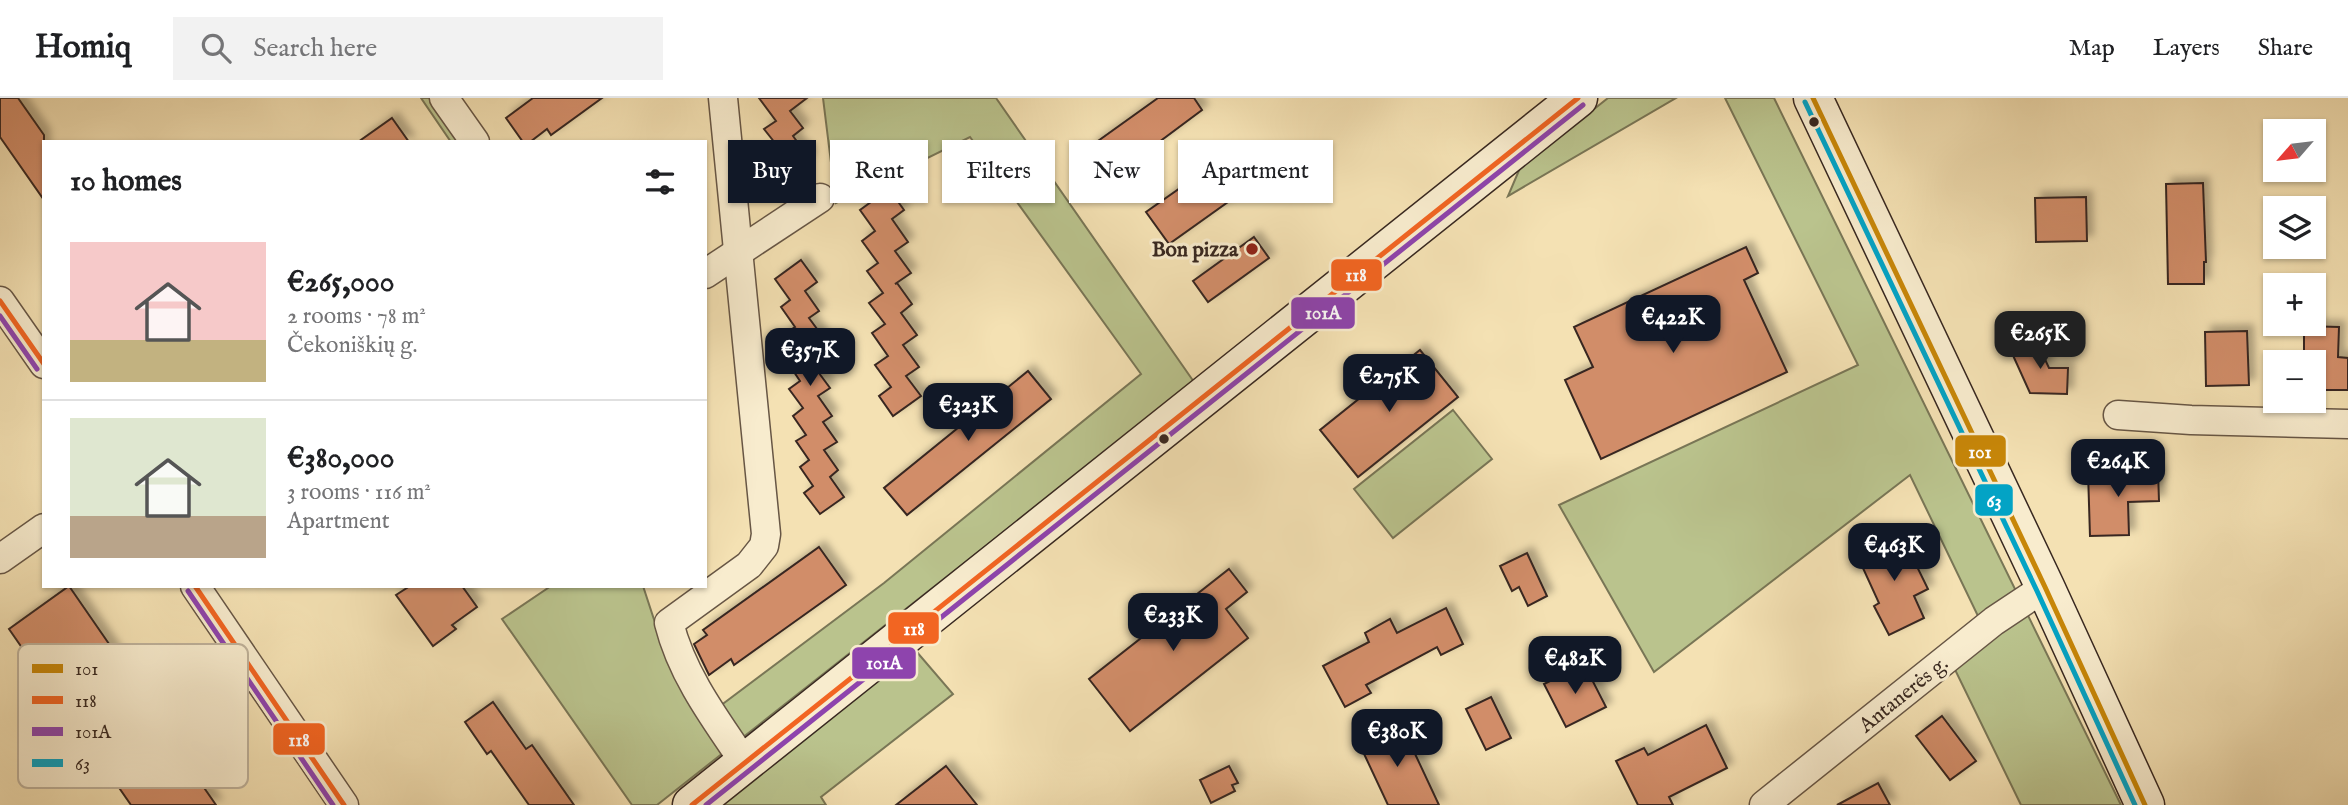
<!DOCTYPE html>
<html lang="en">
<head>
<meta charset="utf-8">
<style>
	:root { --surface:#fff; --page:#f2f2f2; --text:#202124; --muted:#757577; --line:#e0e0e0; --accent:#111827 }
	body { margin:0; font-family:"IM FELL English",serif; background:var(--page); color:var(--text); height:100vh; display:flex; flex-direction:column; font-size:26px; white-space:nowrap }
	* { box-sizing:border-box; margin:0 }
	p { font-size:23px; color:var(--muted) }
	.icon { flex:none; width:38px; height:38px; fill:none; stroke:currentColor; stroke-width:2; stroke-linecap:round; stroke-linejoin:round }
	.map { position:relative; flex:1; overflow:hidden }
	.drawer { position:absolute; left:42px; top:42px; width:665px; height:448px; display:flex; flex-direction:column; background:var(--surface); border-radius:0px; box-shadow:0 2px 5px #0004 }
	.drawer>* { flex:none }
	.hud { position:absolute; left:728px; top:42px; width:665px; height:63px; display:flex; gap:14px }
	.needle { width:46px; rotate:242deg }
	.tools { position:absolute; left:2263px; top:21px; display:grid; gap:14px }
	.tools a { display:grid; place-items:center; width:63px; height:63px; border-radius:0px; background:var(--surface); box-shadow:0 2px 5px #0004; font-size:35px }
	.price { position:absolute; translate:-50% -60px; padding:0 16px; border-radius:14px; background:var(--accent); color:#fff; font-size:23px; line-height:46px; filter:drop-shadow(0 2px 4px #0008) }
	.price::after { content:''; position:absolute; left:50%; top:42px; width:21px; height:16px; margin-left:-10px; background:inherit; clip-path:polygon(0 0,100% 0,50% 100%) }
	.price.selected { background:#222; color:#fff }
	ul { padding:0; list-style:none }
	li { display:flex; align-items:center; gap:21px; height:175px; padding:0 28px }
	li+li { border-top:2px solid var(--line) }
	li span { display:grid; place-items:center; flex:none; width:196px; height:140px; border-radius:0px; color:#555 }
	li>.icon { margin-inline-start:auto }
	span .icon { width:84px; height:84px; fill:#fffc; stroke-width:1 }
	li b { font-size:30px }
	h2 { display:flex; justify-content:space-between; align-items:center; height:84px; padding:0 28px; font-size:30px }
	.tag { padding:0 24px; border-radius:0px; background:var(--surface); box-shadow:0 2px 5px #0004; font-size:24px; line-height:63px }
	.tag.selected { background:var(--accent); color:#fff }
	header { display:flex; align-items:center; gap:42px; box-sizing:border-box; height:98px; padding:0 35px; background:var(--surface); border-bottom:2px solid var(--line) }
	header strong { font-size:33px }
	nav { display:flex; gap:38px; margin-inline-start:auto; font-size:24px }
	.search { width:490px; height:63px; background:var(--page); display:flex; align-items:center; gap:18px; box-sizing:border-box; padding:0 24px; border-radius:0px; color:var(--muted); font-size:26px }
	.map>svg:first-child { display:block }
	.green { fill:#bac38d; stroke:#797656; stroke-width:2 }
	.building { fill:#d18d69; stroke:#382820; stroke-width:2; filter:url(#shadow) }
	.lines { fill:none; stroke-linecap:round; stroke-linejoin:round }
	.minor-casing { stroke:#675645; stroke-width:31 }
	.secondary-casing { stroke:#382820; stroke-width:41 }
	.minor { stroke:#f8ecce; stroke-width:28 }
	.secondary { stroke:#f8ecce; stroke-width:38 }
	.bus-1-casing { stroke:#f8ecce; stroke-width:10 }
	.bus-2-casing { stroke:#f8ecce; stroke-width:10 }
	.bus-3-casing { stroke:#f8ecce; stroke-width:10 }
	.bus-4-casing { stroke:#f8ecce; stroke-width:10 }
	.bus-1 { stroke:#c78608; stroke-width:5 }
	.bus-2 { stroke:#f26522; stroke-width:5 }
	.bus-3 { stroke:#8e44ad; stroke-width:5 }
	.bus-4 { stroke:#03a3c5; stroke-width:5 }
	.bus-dot { fill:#382820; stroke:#f8ecce; stroke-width:2.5 }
	.poi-dot { fill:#8f2418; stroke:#f8ecce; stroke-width:2.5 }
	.labels { text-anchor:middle; stroke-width:6; stroke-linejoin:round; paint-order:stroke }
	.poi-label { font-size:21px; font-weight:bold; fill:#382820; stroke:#f8ecce; text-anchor:end }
	.street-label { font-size:21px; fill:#382820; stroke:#f8ecce }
	.key { fill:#f8ecce; stroke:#beb19a; stroke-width:2 }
	.key-label { font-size:19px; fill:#382820 }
	.line-badge { stroke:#f8ecce; stroke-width:2.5 }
	.badge-label { font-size:19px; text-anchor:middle; font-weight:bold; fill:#fff }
</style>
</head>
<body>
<header>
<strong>Homiq</strong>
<div class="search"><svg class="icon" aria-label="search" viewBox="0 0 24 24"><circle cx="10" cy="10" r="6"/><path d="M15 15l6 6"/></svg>Search here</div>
<nav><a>Map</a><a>Layers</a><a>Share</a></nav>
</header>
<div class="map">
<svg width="2348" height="707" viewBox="0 0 2348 707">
	<defs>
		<filter id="shadow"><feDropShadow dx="6" dy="-6" stdDeviation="3.5" flood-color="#0004"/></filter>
	</defs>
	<rect width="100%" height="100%" fill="#f4e1b3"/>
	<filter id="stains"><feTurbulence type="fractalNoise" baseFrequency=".00286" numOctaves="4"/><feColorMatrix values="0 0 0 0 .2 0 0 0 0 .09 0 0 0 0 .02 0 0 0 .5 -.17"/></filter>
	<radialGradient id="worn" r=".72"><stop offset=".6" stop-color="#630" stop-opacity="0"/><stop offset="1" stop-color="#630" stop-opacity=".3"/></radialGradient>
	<g class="green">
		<polygon points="421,0 429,0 460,44 451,44"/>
		<polygon points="823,0 996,0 1194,284 657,707 632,707 502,521 551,488 643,488 667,561 700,623 884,485 1141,276 970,39 836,105"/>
		<polygon points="1608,0 1676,0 1508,98 1520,70"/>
		<polygon points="1725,0 1774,0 2121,707 2021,707 1943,547 1978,518 1910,377 1654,574 1559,407 1858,267"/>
		<polygon points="1453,312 1492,361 1393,440 1354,391"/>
		<polygon points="910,546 953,596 821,699 826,707 712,707"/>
	</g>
	<g class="building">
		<polygon points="0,0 18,0 44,37 44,102 0,39"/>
		<polygon points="533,0 602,0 551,37 547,31 530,44 523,44 506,20"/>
		<polygon points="759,0 807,0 790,13 803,30 793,38 809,60 782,80 767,60 779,50 764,31 776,23"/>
		<polygon points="1158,0 1194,0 1202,12 1112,79 1091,48"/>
		<polygon points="392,20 409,44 358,44"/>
		<polygon points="1220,62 1242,94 1169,146 1146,114"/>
		<polygon points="2203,85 2206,164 2204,164 2204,186 2168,186 2166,86"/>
		<polygon points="889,91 904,112 892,121 908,144 895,153 911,175 895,186 897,185 912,206 901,215 917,237 903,247 919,269 906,278 921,298 893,318 879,298 891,289 875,267 888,258 872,235 885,226 869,205 883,195 867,173 878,165 862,143 875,133 860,112"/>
		<polygon points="2086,99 2087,143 2036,144 2035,100"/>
		<polygon points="1254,139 1269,160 1208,204 1193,183"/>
		<polygon points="1746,149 1758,175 1744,182 1787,274 1601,361 1565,282 1593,269 1574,229"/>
		<polygon points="801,162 817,184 805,193 819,213 809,220 823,239 813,246 825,264 816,271 830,290 818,298 832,318 823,324 837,344 824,352 838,372 830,379 844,399 820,416 804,395 813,388 800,369 809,362 796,343 806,337 793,318 803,310 789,291 800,283 788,265 798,258 783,237 795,229 781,209 790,202 775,181"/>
		<polygon points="2304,228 2339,229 2338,259 2348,260 2348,292 2314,292 2314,264 2304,264"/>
		<polygon points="2247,233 2249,287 2206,288 2205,234"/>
		<polygon points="2036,242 2049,270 2068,270 2067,296 2030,295 2011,253"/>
		<polygon points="1420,252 1458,299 1358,379 1320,332"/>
		<polygon points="1028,273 1051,301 907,417 884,390"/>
		<polygon points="2158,373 2159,403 2128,404 2129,437 2090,438 2088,374"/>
		<polygon points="1901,436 1928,491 1914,498 1924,520 1889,537 1874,508 1879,505 1857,457"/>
		<polygon points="819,449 846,487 734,567 731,561 709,577 694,546 707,537 703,532"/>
		<polygon points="1527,455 1547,498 1528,508 1519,489 1512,493 1500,468"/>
		<polygon points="1229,471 1247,494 1226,511 1248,540 1130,633 1089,581"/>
		<polygon points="69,488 192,666 189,668 216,707 131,707 9,531"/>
		<polygon points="410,488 462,488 477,509 452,527 456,531 433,548 396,497"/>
		<polygon points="1446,510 1463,546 1441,557 1437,549 1366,587 1371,595 1345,609 1323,568 1369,544 1365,535 1390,521 1397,535"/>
		<polygon points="1584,566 1606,609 1566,629 1544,586"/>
		<polygon points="1491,599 1511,640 1486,652 1466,611"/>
		<polygon points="493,604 526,651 532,647 574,707 529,707 491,653 487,656 465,624"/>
		<polygon points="1942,618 1976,663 1950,682 1916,638"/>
		<polygon points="1393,626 1397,635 1400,633 1406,644 1409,643 1439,707 1388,707 1358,643"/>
		<polygon points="1706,627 1727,670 1669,699 1673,707 1638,707 1616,663 1644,650 1648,657"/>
		<polygon points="946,668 977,707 896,707"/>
		<polygon points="1229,668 1238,685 1232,687 1235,693 1211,705 1200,682"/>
		<polygon points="1878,685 1890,707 1837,707"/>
	</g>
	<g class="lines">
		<g class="minor-casing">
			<g id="minor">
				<polyline points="444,0 475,44"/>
				<path d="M723 0 766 436 764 448 749 467 669 525C682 577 715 621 745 665"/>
				<polyline points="705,176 820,100"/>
				<polyline points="0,203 44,266"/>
				<polyline points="2118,317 2191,322 2348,326"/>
				<polyline points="0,461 44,430"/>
				<polyline points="195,488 344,707"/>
				<polyline points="1764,707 1994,523 2045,489"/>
			</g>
		</g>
		<g class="secondary-casing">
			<g id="secondary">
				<polyline points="1813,0 2045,489 2145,707"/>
				<polyline points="692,707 1578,0"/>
			</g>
		</g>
		<use href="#minor" class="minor"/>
		<use href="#secondary" class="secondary"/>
		<g class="bus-1-casing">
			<polyline id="bus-1" points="1813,0 2045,489 2145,707"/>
		</g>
		<g class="bus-2-casing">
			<g id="bus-2">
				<polyline points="0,203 44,266"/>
				<polyline points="195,488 344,707"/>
				<polyline points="692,707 1578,0"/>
			</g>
		</g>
		<g class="bus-3-casing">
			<g id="bus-3">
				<polyline points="0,218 37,271"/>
				<polyline points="188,493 333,707"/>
				<polyline points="706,707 1583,7"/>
			</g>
		</g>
		<g class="bus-4-casing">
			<polyline id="bus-4" points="1805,4 2037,493 2135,707"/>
		</g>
		<use href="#bus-1" class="bus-1"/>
		<use href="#bus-2" class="bus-2"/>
		<use href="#bus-3" class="bus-3"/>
		<use href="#bus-4" class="bus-4"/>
	</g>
	<g class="bus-dot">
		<circle cx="1814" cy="24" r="6"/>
		<circle cx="1164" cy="341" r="6"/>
	</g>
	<circle class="poi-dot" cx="1252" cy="151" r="7"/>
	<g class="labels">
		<g class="poi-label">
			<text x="1238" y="158">Bon pizza</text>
		</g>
		<g class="street-label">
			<text transform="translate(1903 596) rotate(-39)" y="7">Antanerės g.</text>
		</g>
	</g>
	<rect x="18" y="546" width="230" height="144" rx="10" class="key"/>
	<rect x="32" y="566" width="31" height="9" fill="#c78608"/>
	<rect x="32" y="598" width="31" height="8" fill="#f26522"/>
	<rect x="32" y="629" width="31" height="9" fill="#8e44ad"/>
	<rect x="32" y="661" width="31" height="8" fill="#03a3c5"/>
	<g class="key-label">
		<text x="75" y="577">101</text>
		<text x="75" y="609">118</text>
		<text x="75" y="640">101A</text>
		<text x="75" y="672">63</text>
	</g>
	<g class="line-badge">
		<rect x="1330" y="160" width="53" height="34" rx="7" fill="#f26522"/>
		<rect x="1290" y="198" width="66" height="34" rx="7" fill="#8e44ad"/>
		<rect x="1954" y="336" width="53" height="34" rx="7" fill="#c78608"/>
		<rect x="1974" y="385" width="40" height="34" rx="7" fill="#03a3c5"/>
		<rect x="887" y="513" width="53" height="34" rx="7" fill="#f26522"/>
		<rect x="851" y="548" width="66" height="34" rx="7" fill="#8e44ad"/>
		<rect x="272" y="624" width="54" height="34" rx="7" fill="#f26522"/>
	</g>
	<g class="badge-label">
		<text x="1356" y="183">118</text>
		<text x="1323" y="221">101A</text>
		<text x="1980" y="360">101</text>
		<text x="1994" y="409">63</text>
		<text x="914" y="537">118</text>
		<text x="884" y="571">101A</text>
		<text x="299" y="648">118</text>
	</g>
	<rect width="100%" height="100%" filter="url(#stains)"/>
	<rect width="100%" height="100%" fill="url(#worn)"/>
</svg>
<div class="tools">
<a><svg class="needle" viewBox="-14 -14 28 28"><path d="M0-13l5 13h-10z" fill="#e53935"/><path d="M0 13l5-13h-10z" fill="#757577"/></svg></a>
<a><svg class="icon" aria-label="layers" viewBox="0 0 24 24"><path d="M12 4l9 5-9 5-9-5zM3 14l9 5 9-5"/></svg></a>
<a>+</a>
<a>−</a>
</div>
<b class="price" style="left:1673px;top:257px">€422K</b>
<b class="price selected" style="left:2040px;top:273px">€265K</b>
<b class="price" style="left:810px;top:290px">€357K</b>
<b class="price" style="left:1389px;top:316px">€275K</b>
<b class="price" style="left:968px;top:345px">€323K</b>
<b class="price" style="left:2118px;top:401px">€264K</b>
<b class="price" style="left:1894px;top:485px">€463K</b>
<b class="price" style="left:1173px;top:555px">€233K</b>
<b class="price" style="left:1575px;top:598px">€482K</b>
<b class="price" style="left:1397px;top:671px">€380K</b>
<div class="hud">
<a class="tag selected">Buy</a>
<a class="tag">Rent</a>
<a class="tag">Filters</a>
<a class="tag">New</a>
<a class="tag">Apartment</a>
</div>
<section class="drawer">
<h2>10 homes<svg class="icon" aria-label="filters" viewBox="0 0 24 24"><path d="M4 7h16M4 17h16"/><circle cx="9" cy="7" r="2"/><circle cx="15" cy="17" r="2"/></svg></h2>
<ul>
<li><span style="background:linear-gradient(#f6c9c9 70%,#c2b280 0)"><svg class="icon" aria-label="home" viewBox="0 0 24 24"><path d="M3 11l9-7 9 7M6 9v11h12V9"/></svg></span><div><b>€265,000</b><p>2 rooms · 78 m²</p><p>Čekoniškių g.</p></div></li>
<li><span style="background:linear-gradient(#dfe7d0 70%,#b9a48a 0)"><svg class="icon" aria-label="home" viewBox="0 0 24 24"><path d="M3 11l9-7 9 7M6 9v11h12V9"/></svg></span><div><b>€380,000</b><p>3 rooms · 116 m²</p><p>Apartment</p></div></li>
</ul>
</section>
</div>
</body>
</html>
